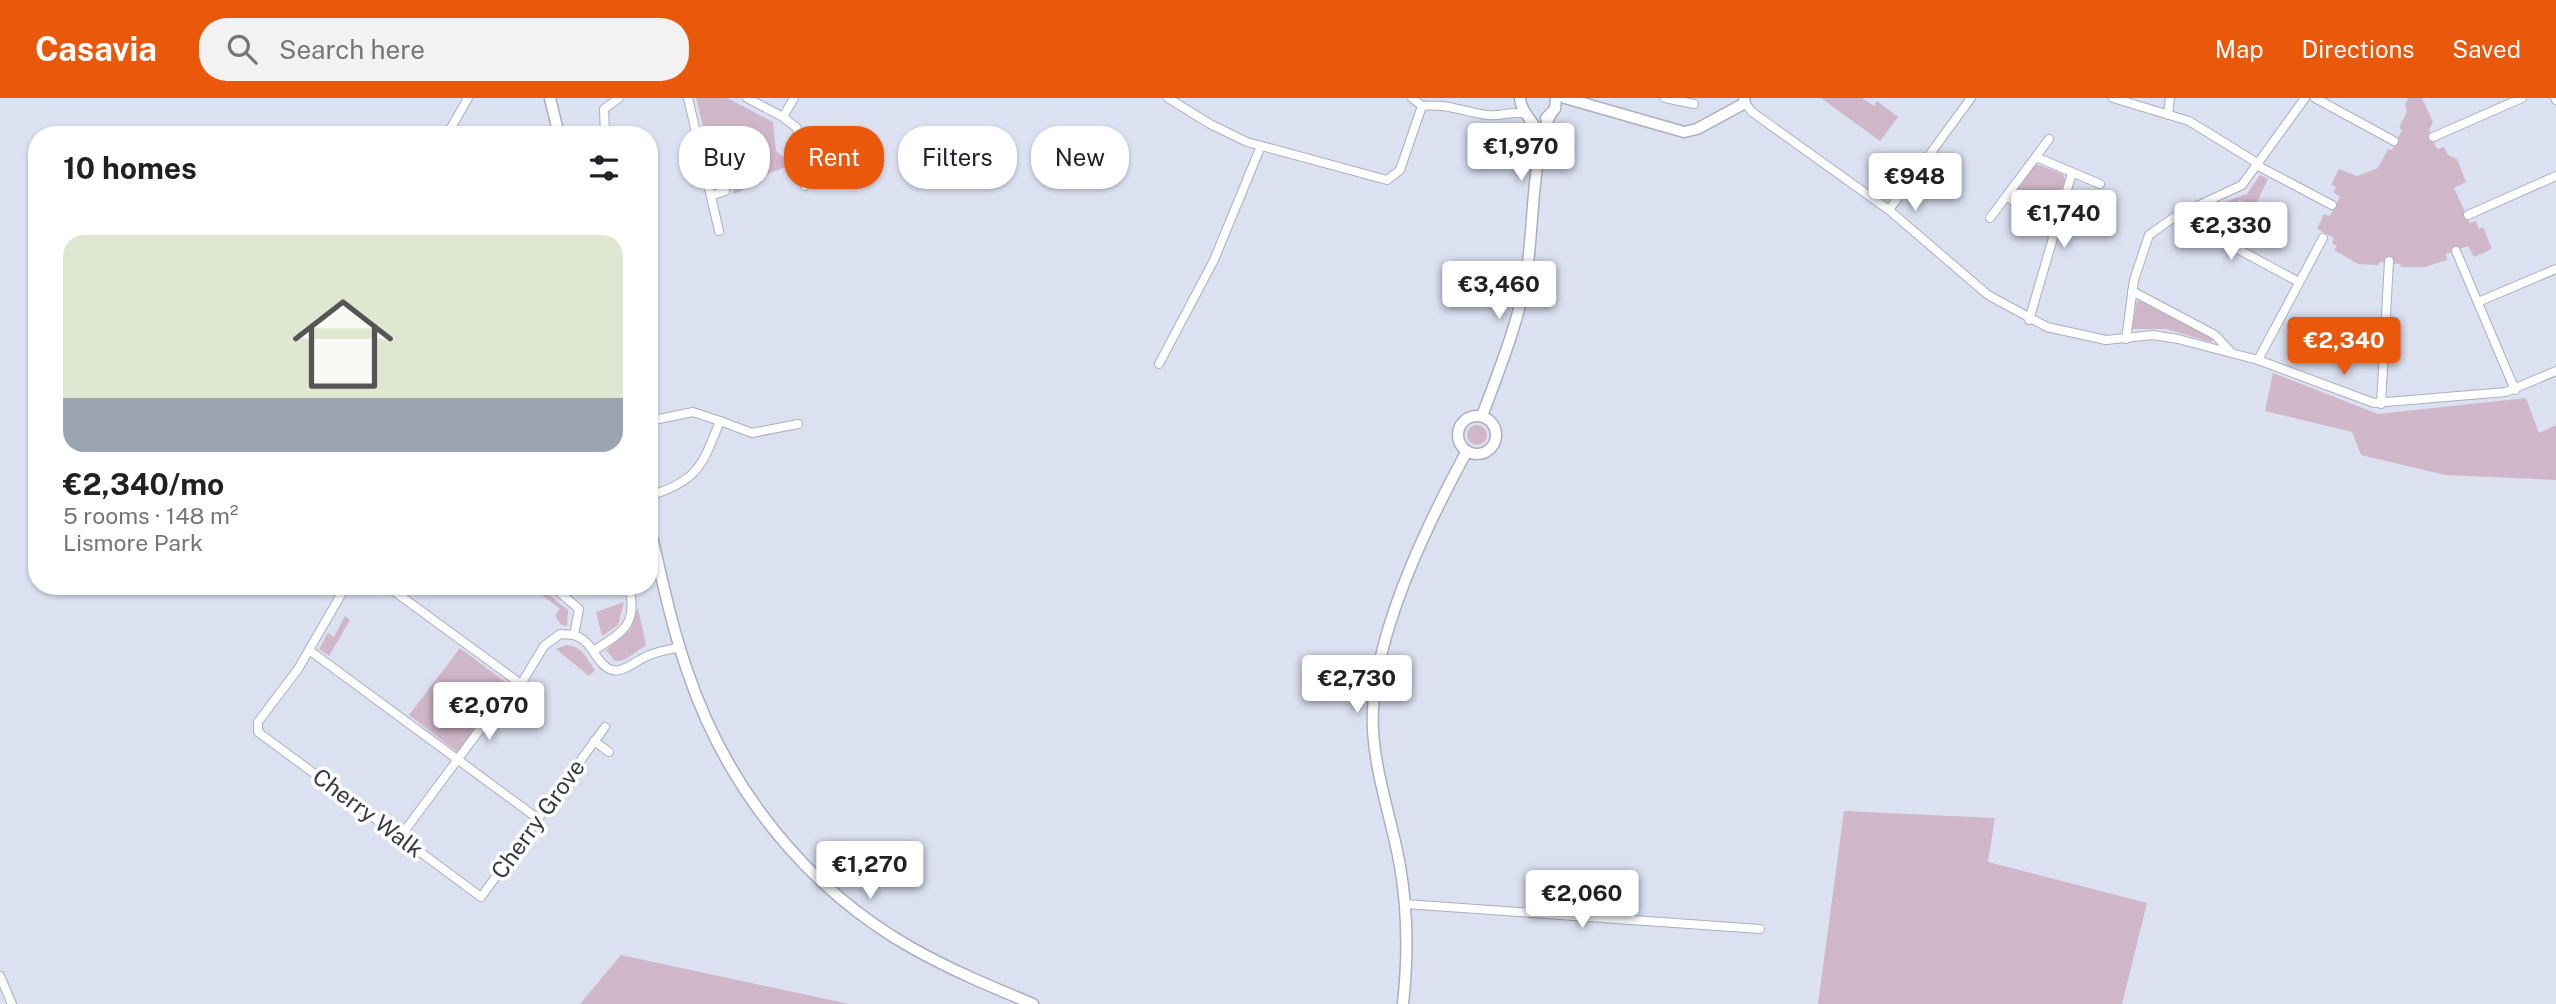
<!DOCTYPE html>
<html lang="en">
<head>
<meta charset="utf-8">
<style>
	:root { --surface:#fff; --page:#f2f2f2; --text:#202124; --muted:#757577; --accent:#ea580c }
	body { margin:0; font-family:"Public Sans",sans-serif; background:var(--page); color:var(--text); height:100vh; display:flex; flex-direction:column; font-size:26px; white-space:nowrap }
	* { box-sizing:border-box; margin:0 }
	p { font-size:23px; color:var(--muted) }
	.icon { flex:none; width:38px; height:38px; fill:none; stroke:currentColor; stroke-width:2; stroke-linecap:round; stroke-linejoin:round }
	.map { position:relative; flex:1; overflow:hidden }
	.details { position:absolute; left:28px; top:28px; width:630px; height:469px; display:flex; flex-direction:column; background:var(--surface); border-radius:28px; box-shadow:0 2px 5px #0004 }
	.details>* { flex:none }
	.hud { position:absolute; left:679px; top:28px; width:665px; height:63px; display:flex; gap:14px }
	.price { position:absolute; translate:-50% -60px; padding:0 16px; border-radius:7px; background:#fff; color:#222; font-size:23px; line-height:46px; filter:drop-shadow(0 2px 4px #0008) }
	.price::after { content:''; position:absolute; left:50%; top:42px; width:21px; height:16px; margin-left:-10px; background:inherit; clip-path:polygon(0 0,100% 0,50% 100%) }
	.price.active { background:var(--accent); color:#fff }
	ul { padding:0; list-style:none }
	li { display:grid; align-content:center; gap:14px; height:371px; padding:0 35px }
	li span { display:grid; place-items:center; height:217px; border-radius:21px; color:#555 }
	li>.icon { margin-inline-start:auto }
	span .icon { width:126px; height:126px; fill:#fffc; stroke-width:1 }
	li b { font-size:30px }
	h2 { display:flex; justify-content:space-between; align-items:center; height:84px; padding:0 35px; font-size:30px }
	.pill { padding:0 24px; border-radius:28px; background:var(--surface); box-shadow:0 2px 5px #0004; font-size:24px; line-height:63px }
	.pill.active { background:var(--accent); color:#fff }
	header { display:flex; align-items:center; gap:42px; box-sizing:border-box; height:98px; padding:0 35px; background:var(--accent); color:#fff }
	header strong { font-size:33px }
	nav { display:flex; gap:38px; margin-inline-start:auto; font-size:24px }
	.search { width:490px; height:63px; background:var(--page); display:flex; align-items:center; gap:18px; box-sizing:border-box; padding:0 24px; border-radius:28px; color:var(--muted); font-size:26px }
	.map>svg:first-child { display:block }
	.green { fill:#d0b6c9 }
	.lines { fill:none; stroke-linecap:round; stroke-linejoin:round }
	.street-casing { stroke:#aaafbf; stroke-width:10 }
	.secondary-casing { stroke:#aaafbf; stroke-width:13 }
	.street { stroke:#fff; stroke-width:8 }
	.secondary { stroke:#fff; stroke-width:10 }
	.labels { text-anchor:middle; stroke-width:7; stroke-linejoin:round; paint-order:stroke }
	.street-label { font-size:23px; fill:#383a41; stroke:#fff }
</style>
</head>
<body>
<header>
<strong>Casavia</strong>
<div class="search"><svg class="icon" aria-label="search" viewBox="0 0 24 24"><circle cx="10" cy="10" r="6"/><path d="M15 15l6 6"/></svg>Search here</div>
<nav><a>Map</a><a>Directions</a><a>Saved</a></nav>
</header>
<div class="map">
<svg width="2556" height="906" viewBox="0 0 2556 906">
	<rect width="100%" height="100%" fill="#dce1f2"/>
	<g class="green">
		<polygon points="696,0 727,0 773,24 776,53 782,58 794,58 795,65 761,79 762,84 734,96 729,78 716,82"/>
		<polygon points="1821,0 1862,0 1874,8 1877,3 1898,19 1880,43"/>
		<polygon points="2408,0 2422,0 2433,24 2429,32 2437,51 2444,49 2448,57 2457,61 2466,84 2454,90 2470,125 2476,123 2479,131 2483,129 2492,151 2474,159 2468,148 2446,156 2447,162 2425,169 2401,169 2400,166 2380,164 2378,167 2358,166 2334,152 2337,148 2332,145 2334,140 2317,131 2324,116 2330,118 2340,99 2333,94 2336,89 2331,87 2339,71 2357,78 2378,70 2388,51 2392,52 2402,32 2399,30 2407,14 2405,8"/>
		<polygon points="2036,66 2063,76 2065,82 2052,125 2046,127 2016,101 2016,93"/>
		<polygon points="2260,77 2268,81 2255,108 2239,102 2221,135 2196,120 2208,110 2247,96"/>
		<polygon points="2137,203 2146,204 2213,241 2211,244 2166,231 2132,231"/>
		<polygon points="2273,275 2378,316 2526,300 2539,335 2556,327 2556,382 2445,377 2361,357 2352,334 2265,313"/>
		<circle cx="1477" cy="337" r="10"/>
		<polygon points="530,488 538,488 568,512 567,528 561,527 555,517 560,511"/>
		<polygon points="624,504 618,527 602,538 596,514"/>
		<path d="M638 510 646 548C635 552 627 565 615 563L606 552 630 532Z"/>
		<polygon points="345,518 350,522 329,558 319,551 328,535 334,539"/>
		<path d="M566 547C584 549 585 559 595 572L589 578 556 551Z"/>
		<polygon points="460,550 513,590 457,654 409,617"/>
		<polygon points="1844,713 1995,720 1988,764 2147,805 2122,906 1818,906"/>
		<polygon points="621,857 849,906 580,906"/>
	</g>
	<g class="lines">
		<g class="street-casing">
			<g id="street">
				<polyline points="688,0 719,133"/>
				<polyline points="747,0 783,19 797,30 805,88"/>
				<path d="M1168 0 1210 26 1247 44 1387 82 1400 72 1422 8C1446 5 1464 14 1488 17 1501 19 1512 12 1526 16"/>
				<polyline points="1412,0 1422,8"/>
				<polyline points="1665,0 1694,6"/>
				<polyline points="2113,0 2189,23 2259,66"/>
				<polyline points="2315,0 2394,43"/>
				<polyline points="2555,0 2556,2"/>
				<polyline points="1745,5 1752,14 1889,112 1988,197 2047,229 2106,242 2153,237 2178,241 2258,262 2374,305 2506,294 2556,273"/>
				<polyline points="2168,17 2170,0"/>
				<polyline points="783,19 794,0"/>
				<polyline points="447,37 468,0"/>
				<polyline points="605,37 604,11 619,0"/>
				<polyline points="2433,39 2522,0"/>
				<polyline points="2036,59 2100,86"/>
				<polyline points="2258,68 2332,107"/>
				<polyline points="711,98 725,93"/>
				<polyline points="2007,98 2054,138"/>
				<polyline points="1889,112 1971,0"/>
				<polyline points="2468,117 2556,78"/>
				<polyline points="2176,118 2299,184"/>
				<polyline points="1990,120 2049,41"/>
				<polyline points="2456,153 2515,292"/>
				<polyline points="2132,193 2215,237 2231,254"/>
				<polyline points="2478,204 2556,171"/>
				<polyline points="2029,222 2072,75"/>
				<polyline points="2126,241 2134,182 2149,137 2176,118 2242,87 2305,0"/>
				<polyline points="2258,262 2323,140"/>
				<polyline points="1159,266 1214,162 1261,48"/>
				<polyline points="2381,306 2389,163"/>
				<polyline points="649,323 693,314 720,323"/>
				<path d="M649 398C698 383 702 368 720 323L752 335 798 326"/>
				<polyline points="346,488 298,571 258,624 258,634 481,799 605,629"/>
				<polyline points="387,488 521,586"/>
				<path d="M552 488 579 511 574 537C590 543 591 552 600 563 615 582 628 568 643 560 653 554 668 552 680 549"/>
				<polyline points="309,552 537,720"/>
				<path d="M595 552C624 533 638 526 629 488"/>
				<polyline points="594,643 609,654"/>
				<polyline points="400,739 478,634 515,596 544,548 560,536 574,537"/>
				<polyline points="1405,806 1760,831"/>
				<polyline points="0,878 12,906"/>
			</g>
		</g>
		<g class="secondary-casing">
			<g id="secondary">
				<polyline points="550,0 559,37"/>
				<path d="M1520 0C1521 16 1536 24 1540 40"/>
				<polyline points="1565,0 1684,34 1697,31 1745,5 1744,0"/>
				<polyline points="1546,20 1555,11 1556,0"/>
				<path d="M1482 318C1498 275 1516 231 1525 185 1534 142 1531 49 1551 16"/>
				<circle cx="1477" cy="337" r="19"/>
				<path d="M649 426C661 476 671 527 688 575 727 690 806 790 912 850 951 872 992 889 1033 906"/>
				<path d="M1403 906C1408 860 1408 814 1400 768 1392 723 1376 679 1373 633 1368 546 1426 428 1467 353"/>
			</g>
		</g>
		<use href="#street" class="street"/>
		<use href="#secondary" class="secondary"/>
	</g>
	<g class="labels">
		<g class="street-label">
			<text transform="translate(368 715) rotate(37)" y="8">Cherry Walk</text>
			<text transform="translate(538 721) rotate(-54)" y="8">Cherry Grove</text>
		</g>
	</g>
</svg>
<b class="price" style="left:1521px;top:85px">€1,970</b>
<b class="price" style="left:1915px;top:115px">€948</b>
<b class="price" style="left:2064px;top:152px">€1,740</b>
<b class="price" style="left:2231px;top:164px">€2,330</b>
<b class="price" style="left:1499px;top:223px">€3,460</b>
<b class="price active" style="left:2344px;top:279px">€2,340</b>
<b class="price" style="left:1357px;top:617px">€2,730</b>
<b class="price" style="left:489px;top:644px">€2,070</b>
<b class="price" style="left:870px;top:803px">€1,270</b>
<b class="price" style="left:1582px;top:832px">€2,060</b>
<div class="hud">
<a class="pill">Buy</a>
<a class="pill active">Rent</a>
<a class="pill">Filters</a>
<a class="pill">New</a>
</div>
<section class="details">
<h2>10 homes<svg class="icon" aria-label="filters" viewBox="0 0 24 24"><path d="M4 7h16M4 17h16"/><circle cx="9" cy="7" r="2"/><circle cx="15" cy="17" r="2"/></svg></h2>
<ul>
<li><span style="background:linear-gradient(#dfe7d0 75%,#9aa5b1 0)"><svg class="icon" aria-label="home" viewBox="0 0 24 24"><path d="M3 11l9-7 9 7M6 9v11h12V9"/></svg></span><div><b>€2,340/mo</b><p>5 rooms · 148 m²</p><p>Lismore Park</p></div></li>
</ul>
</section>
</div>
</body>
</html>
